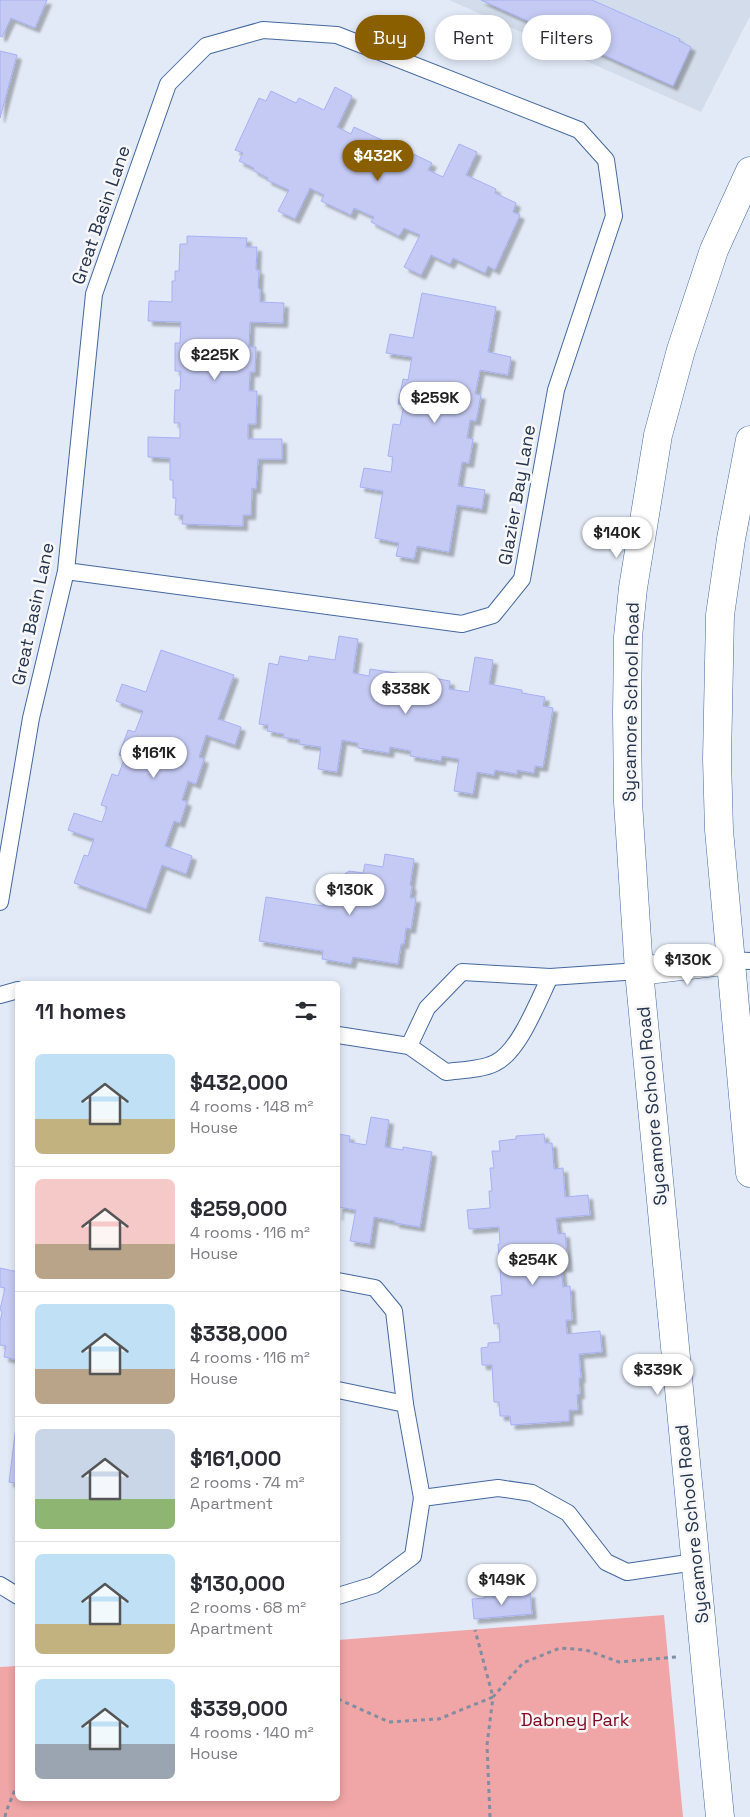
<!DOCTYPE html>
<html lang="en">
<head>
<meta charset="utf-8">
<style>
	:root { --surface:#fff; --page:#f7f7f7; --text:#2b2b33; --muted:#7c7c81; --line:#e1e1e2; --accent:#895f00 }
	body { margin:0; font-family:"Space Grotesk",sans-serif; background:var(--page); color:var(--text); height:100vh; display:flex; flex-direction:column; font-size:19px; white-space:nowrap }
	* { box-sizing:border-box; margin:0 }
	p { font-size:16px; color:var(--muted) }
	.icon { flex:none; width:28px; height:28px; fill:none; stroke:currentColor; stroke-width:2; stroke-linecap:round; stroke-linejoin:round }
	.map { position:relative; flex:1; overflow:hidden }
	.drawer { position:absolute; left:15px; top:981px; width:325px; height:820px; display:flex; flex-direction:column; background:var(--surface); border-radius:8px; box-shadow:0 2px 8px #0003 }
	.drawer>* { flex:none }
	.banner { position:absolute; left:355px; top:15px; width:320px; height:45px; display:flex; gap:10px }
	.price { position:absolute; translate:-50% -42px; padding:0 11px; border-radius:18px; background:#fff; color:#222; font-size:16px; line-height:32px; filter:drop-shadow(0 1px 2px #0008) }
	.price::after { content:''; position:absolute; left:50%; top:30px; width:15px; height:11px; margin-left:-8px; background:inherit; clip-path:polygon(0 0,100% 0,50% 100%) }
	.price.selected { background:var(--accent); color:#fff }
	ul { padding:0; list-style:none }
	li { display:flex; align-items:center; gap:15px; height:125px; padding:0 20px }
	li+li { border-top:1px solid var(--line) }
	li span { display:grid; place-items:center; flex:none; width:140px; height:100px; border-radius:8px; color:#555 }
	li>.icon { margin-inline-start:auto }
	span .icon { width:60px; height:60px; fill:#fffc; stroke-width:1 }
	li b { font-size:21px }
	h2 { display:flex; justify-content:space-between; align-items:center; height:60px; padding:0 20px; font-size:21px }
	.chip { padding:0 18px; border-radius:22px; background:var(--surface); box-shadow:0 2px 8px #0003; font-size:18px; line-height:45px }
	.chip.selected { background:var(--accent); color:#fff }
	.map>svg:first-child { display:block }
	.built { fill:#d3dcea }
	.green { fill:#f0a5a6 }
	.building { fill:#c4caf3; stroke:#a7b0f3; filter:url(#shadow) }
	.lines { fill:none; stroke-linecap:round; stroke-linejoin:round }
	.service-casing { stroke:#44689f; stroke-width:18 }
	.secondary-casing { stroke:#44689f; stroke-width:29 }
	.path { stroke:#818da0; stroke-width:3; stroke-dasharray:4 4; stroke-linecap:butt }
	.service { stroke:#fff; stroke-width:16 }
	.secondary { stroke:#fff; stroke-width:28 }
	.labels { text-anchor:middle; stroke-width:5; stroke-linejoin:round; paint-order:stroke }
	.street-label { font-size:18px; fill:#24344c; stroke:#f7f7f7 }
	.park-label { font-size:18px; fill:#810923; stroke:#f7f7f7 }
</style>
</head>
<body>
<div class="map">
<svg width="750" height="1817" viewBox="0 0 750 1817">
	<defs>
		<filter id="shadow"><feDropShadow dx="4.5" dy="4.5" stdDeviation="1" flood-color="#0004"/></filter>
	</defs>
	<rect width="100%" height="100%" fill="#e2eaf7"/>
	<polygon class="built" points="449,0 750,0 750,16 701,112"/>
	<polygon class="green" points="664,1615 683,1817 0,1817 0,1667 17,1666 18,1799 338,1799 338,1640"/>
	<g class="building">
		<polygon points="0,0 47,0 35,28 11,18 2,37 0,36"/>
		<polygon points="481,0 592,0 680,39 679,41 691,47 673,86"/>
		<polygon points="0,51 17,55 0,118"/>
		<polygon points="335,87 352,96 337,127 351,134 354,127 384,141 382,147 400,156 403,149 432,163 428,170 443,177 459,144 477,152 466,175 496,189 495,193 516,203 513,212 520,215 495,270 488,266 485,273 453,258 450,264 431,255 421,275 404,267 420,235 404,228 399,236 371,222 374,217 354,208 351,215 321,201 324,195 310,188 295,219 278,211 289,190 267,180 268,178 253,170 254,168 239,161 243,153 235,150 259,98 266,101 271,91 296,103 299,98 324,110"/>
		<polygon points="187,236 247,238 246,247 257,247 256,270 259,270 258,288 260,289 260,302 284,303 283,323 250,322 249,347 256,347 255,372 250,372 249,391 257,391 256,424 248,424 248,439 282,439 282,459 258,459 256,489 252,488 251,515 243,515 243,526 182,524 183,515 175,515 176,498 173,498 173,480 170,480 170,458 148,457 148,437 180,438 180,423 174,423 175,390 180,390 181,371 175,371 175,343 180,343 181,322 148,321 149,301 172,302 172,281 175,281 175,271 179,271 180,244 187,244"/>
		<polygon points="422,293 496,307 488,352 511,357 508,375 480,370 475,394 481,395 476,421 470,420 467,438 473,439 469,463 462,462 458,486 485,490 482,509 457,505 449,552 417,546 414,559 396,556 399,543 375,538 383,491 360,487 364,468 391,472 393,457 388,456 393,424 400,425 404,405 398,404 403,379 408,380 412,357 386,353 390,334 413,338"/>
		<polygon points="339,636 358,639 353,673 369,676 370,669 403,674 402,680 421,683 422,676 450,681 449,689 469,692 475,657 493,660 489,684 522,690 522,693 545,697 543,706 553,708 543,767 535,766 534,773 517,770 517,774 495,770 494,775 477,772 473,794 454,791 459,759 442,756 441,761 410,756 411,751 390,747 389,753 358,748 358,743 342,740 337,772 318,769 321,747 299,744 300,740 283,737 284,734 267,731 268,725 259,724 269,663 278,665 280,656 308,661 309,656 335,660"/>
		<polygon points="161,650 234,675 218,719 241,727 235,745 206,735 199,757 204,759 196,784 188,781 182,800 187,802 180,823 174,821 165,846 192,856 186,874 162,865 146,909 74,883 84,855 88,856 94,839 68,830 74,813 102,822 107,807 101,805 112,774 118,776 125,757 119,755 128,730 135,732 143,711 116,701 122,684 146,692"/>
		<polygon points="385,854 414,859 410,885 412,886 410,898 416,898 411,929 406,928 404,944 401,944 398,964 353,957 351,964 322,959 323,951 259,941 266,897 323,906 326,887 349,871 363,873 365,864 383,867"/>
		<polygon points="371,1117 389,1120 385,1147 403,1150 403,1147 432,1152 420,1227 395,1223 395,1221 374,1217 370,1244 350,1241 356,1210 339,1207 338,1216 338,1134 350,1136 349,1142 366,1145"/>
		<polygon points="544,1134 545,1143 552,1143 554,1169 563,1168 565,1197 588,1195 590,1215 556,1218 558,1234 565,1233 568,1267 561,1268 563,1287 570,1286 572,1320 566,1320 567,1334 600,1331 602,1352 579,1354 581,1378 579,1378 580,1394 577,1395 578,1410 569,1410 569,1421 511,1425 510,1416 500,1416 499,1402 494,1402 492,1365 482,1365 481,1348 488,1347 488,1343 500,1342 499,1323 494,1324 491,1296 502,1295 498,1244 500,1244 499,1227 469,1229 467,1210 490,1208 489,1191 492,1191 490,1168 494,1168 492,1151 500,1151 499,1141 516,1139 516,1136"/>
		<polygon points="0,1268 18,1272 18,1360 4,1357 6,1346 0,1345 0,1322 2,1312 0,1310 5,1288 0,1287"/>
		<polygon points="16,1426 18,1426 18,1484 9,1482"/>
		<polygon points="492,1593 492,1597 530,1593 532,1614 474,1619 472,1599 485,1598 485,1594"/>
	</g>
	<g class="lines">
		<g class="service-casing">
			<g id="service">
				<polyline points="0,902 31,718 66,571 94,294 168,84 206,46 263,30 337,35 579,130 606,160 614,216 556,390 522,579 493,615 462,624 66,571"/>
				<polyline points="731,960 750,961"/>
				<polyline points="0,995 18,990"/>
				<path d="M338 1035 409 1046 446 1072C462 1070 481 1070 495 1063 519 1052 538 1001 550 977"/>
				<polyline points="409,1046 427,1008 462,972 550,977 639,971"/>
				<polyline points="338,1281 375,1288 394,1311 405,1404 422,1498"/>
				<polyline points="338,1390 405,1404"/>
				<polyline points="0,1585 18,1596"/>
				<polyline points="338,1596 374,1585 413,1556 422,1498 498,1488 532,1493 568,1513 606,1562 627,1572 695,1562"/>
			</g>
		</g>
		<g class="secondary-casing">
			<g id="secondary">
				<polyline points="750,440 731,539 720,615 717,759 719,830 750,1173"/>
				<polyline points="639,971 731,960"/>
				<polyline points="720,1817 639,971 628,802 627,713 628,637 633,588 658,435 681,350 714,250 750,171"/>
			</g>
		</g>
		<g class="path">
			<polyline points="338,1699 389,1722 439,1719 493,1697 475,1630"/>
			<polyline points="5,1817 6,1812 18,1782"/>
			<polyline points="490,1817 487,1745 493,1697 523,1663 560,1648 586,1650 619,1662 676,1657"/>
		</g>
		<use href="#service" class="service"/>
		<use href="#secondary" class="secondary"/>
	</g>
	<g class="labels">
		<g class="street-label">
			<text transform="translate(101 215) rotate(-71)" y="6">Great Basin Lane</text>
			<text transform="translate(517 495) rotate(-80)" y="6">Glazier Bay Lane</text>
			<text transform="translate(33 614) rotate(-78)" y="6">Great Basin Lane</text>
			<text transform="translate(631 702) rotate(-89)" y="6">Sycamore School Road</text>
			<text transform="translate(652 1106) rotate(-95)" y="6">Sycamore School Road</text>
			<text transform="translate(692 1524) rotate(-96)" y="6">Sycamore School Road</text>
		</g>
		<g class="park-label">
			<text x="575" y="1726">Dabney Park</text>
		</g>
	</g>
</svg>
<b class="price selected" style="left:378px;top:182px">$432K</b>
<b class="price" style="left:215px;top:381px">$225K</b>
<b class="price" style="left:435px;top:424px">$259K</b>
<b class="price" style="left:617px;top:559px">$140K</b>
<b class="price" style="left:406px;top:715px">$338K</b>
<b class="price" style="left:154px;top:779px">$161K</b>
<b class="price" style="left:350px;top:916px">$130K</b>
<b class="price" style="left:688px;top:986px">$130K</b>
<b class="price" style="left:533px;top:1286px">$254K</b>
<b class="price" style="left:658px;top:1396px">$339K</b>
<b class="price" style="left:502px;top:1606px">$149K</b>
<div class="banner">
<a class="chip selected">Buy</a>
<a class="chip">Rent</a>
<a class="chip">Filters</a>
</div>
<section class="drawer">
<h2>11 homes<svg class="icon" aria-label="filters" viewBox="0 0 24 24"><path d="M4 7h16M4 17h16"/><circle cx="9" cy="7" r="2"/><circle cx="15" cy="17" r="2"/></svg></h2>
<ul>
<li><span style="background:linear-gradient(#bfe0f5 65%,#c2b280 0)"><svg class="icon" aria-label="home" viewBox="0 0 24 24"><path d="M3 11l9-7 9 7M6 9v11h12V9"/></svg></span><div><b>$432,000</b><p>4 rooms · 148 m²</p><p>House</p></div></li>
<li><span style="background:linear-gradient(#f6c9c9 65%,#b9a48a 0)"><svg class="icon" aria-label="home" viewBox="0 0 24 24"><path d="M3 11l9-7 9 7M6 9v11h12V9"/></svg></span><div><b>$259,000</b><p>4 rooms · 116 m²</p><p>House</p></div></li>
<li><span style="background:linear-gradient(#bfe0f5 65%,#b9a48a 0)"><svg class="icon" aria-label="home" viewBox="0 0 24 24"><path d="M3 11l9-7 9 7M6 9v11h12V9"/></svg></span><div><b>$338,000</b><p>4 rooms · 116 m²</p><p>House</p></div></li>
<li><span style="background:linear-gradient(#c9d6e8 70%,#8fb573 0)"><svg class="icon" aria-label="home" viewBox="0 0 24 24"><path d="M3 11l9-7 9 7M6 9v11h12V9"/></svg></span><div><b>$161,000</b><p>2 rooms · 74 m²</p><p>Apartment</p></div></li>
<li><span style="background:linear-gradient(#bfe0f5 70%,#c2b280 0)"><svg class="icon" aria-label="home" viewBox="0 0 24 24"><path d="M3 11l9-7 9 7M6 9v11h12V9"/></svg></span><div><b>$130,000</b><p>2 rooms · 68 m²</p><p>Apartment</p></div></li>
<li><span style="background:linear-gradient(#bfe0f5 65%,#9aa5b1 0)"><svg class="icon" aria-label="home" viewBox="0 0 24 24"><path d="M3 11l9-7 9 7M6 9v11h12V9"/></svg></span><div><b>$339,000</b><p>4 rooms · 140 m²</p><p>House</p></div></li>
</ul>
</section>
</div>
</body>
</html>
